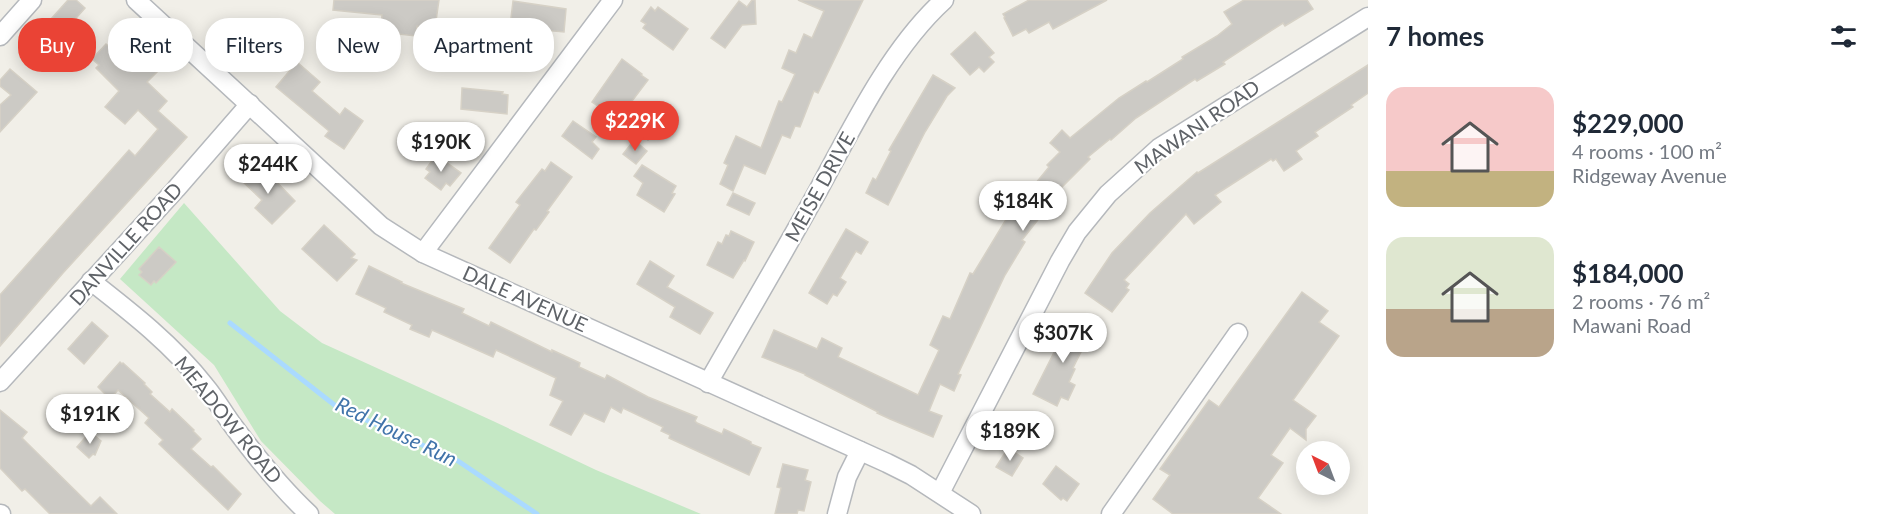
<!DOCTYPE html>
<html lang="en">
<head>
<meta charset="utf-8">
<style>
	:root { --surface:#fff; --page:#f6f6f7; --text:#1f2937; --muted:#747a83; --accent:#ea4335 }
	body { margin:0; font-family:Lato,sans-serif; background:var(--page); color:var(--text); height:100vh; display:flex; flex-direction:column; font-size:22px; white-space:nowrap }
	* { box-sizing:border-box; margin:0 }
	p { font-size:20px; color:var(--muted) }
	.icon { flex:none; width:33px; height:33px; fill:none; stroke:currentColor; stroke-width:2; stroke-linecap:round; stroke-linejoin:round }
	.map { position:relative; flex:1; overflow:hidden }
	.sheet { display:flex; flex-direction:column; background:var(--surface); width:510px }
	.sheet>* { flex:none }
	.banner { position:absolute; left:18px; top:18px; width:570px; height:54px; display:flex; gap:12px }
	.needle { width:39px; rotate:318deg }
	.buttons { position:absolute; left:1296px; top:441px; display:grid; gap:12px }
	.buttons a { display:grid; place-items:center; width:54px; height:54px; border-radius:50%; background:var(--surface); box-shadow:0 3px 15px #0003; font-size:30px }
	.price { position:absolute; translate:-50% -51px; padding:0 14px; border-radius:21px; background:#fff; color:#222; font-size:20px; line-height:39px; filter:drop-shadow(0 2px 3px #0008) }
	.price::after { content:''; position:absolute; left:50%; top:36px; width:18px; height:14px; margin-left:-9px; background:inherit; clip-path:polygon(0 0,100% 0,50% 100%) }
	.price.on { background:var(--accent); color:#fff }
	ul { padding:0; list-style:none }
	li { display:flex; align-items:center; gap:18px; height:150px; padding:0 18px }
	li span { display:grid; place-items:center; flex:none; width:168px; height:120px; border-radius:18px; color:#555 }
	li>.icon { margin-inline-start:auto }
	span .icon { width:72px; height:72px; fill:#fffc; stroke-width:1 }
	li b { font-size:26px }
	h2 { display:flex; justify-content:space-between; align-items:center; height:72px; padding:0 18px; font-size:26px }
	.chip { padding:0 21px; border-radius:24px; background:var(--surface); box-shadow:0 3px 15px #0003; font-size:21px; line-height:54px }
	.chip.on { background:var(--accent); color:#fff }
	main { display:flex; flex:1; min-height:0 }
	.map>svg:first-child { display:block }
	.green { fill:#c5e8c5 }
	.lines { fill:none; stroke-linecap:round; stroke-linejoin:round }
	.stream { stroke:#aadaff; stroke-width:5 }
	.building { fill:#cccac5; stroke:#d6d1c6; stroke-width:1.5 }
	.minor-casing { stroke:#b5b8bc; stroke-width:21 }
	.minor { stroke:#fff; stroke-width:18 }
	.labels { text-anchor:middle; stroke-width:4.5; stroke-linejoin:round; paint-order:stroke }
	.street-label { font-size:20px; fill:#5f6368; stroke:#fff }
	.water-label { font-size:21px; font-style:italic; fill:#4174aa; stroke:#fff }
</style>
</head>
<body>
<main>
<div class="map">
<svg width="1368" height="514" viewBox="0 0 1368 514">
	<rect width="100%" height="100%" fill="#f1efe8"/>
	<polygon class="green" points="184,203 280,311 322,343 493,421 596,470 701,514 335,514 320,501 261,441 214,365 120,279"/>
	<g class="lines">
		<polyline class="stream" points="230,323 337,407 458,461 537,514"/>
	</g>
	<g class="building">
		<polygon points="68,0 76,0 85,8 69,26 71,28 58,41 43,28"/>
		<polygon points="334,0 439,0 435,28 417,26 416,36 381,32 382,15 333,10"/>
		<polygon points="752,0 755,0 756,24 742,25 725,48 711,38 739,1 747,7"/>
		<polygon points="798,0 863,0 818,93 814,91 800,127 795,126 790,138 782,135 765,174 744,165 733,191 720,184 728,165 724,163 736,136 761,148 779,101 782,102 795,74 782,68 789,50 796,53 804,34 812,38 824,11"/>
		<polygon points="1029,0 1107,0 1053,29 1049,22 1029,33 1026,29 1013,36 1004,18 1005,17 1003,14"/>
		<polygon points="1244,0 1307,0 1313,9 1285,26 1283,23 1223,62 1225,64 1197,81 1195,79 1136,118 1111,140 1110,139 1088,157 1090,159 1053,196 1055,198 1022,240 1025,242 1005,275 958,374 961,375 954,391 940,384 929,411 942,416 933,437 890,419 877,413 878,412 805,375 805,374 762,357 774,330 817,349 822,338 842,348 838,357 918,395 939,350 930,345 943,316 950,319 970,273 973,274 1013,208 1021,199 1022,200 1049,167 1047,165 1060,152 1050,143 1062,130 1070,138 1119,98 1146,81 1147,82 1183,59 1182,57 1217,36 1232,24 1224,12"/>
		<polygon points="513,1 566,9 564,32 543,30 540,65 508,43"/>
		<polygon points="651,7 655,11 658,7 688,29 673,50 643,28 646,24 641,21"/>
		<polygon points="975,32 994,53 989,57 994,62 984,72 979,67 970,75 951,54"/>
		<polygon points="106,44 113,50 117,46 141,69 147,63 157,72 147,82 167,101 158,111 187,137 63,273 0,346 0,295 129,150 135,156 158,129 138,110 125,124 105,107 119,91 96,68 99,65 92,59"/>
		<polygon points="622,59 642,74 641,75 648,80 632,101 661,122 648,140 592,102"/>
		<polygon points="297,62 320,82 312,91 340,115 345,108 363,121 344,149 325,136 329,131 276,87"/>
		<polygon points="1368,65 1368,93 1351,105 1353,107 1315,132 1318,136 1296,151 1302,159 1284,171 1276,159 1273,161 1271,159 1215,195 1221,202 1194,224 1186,214 1124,280 1129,284 1126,288 1129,290 1112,312 1085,293 1112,253 1150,213 1197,172 1198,173"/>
		<polygon points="10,69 37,92 0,132 0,105 11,95 0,86 0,80"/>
		<polygon points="933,75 955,88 947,96 925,132 888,205 866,193 873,178 876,180 891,151 889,150"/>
		<polygon points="462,88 503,92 502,94 508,95 507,114 461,109"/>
		<polygon points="573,121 596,137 592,142 599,149 592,159 562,136"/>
		<polygon points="634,140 647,151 636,164 623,154"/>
		<polygon points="436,155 461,173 450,186 446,183 441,190 425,178 430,172 426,169"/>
		<polygon points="551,162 572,177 547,211 549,212 536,230 534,229 510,263 489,248 520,205 516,202 542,169 545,171"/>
		<polygon points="642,165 676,186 672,193 675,194 664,212 637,195 643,183 634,176"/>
		<polygon points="257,166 264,173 266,171 295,201 272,224 255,208 262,200 242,181"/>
		<polygon points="733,193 755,203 749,215 727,205"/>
		<polygon points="324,225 355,254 351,258 357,260 337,281 302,249"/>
		<polygon points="846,229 868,242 861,254 856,251 840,278 846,282 837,296 833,294 827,304 809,293"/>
		<polygon points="731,231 754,242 745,261 744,260 733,278 707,265 718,242 722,244 726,235 729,236"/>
		<polygon points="159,247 176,262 156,283 154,281 151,285 139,275 142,272 139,269"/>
		<polygon points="650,261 674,276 667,287 713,313 700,334 670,317 675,307 637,284"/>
		<polygon points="369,266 402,282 401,283 464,309 462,313 489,326 491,322 552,352 552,350 580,363 579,367 605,379 607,375 648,397 697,417 695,421 697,423 722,434 724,429 751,442 751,444 761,448 749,475 669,438 670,435 661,431 663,427 623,408 621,413 611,407 604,422 584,413 571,435 550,425 563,401 550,395 556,378 496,350 493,357 432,330 429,337 410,329 412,325 384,312 386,308 356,294"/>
		<polygon points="1302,292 1328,311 1319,322 1339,336 1293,400 1316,416 1306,429 1306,440 1290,428 1271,455 1283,463 1258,498 1281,514 1173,514 1153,499 1170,475 1160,469 1209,400 1219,407"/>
		<polygon points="1072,317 1093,328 1073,368 1075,369 1069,382 1075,385 1068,400 1061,397 1057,406 1033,394"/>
		<polygon points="92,322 108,336 84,364 68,349"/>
		<polygon points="120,362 122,364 123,363 145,383 144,384 152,392 150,394 170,412 172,409 194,430 193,431 201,439 191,449 211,467 213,466 241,494 228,510 159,444 163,440 145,423 149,418 118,390 110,399 98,387"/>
		<polygon points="0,410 27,432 22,438 91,506 100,497 117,514 50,514 25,489 22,491 0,468"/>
		<polygon points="90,432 101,441 95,455 93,454 89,458 77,447"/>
		<polygon points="1008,448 1023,458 1012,476 996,467"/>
		<polygon points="783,464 808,470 805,480 811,482 804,511 798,510 797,514 775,514 781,488 777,487"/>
		<polygon points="1056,466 1079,484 1067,501 1063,498 1061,500 1043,484"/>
	</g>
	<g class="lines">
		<g class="minor-casing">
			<g id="minor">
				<polyline points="136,0 355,202 381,226 423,253 887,463 911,475 971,514"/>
				<polyline points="0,36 32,0"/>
				<polyline points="423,253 613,0"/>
				<path d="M91 281C132 313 173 345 205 386 216 399 224 414 234 427 257 458 281 488 309 514"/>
				<polyline points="0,382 176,189 250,104"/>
				<path d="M708 383C745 318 783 254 819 189 853 126 891 48 944 0"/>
				<polyline points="940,493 1060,261 1077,232 1108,194 1159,148 1368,17"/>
				<polyline points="0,514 1,514"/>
				<polyline points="837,514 847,477 860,451"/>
				<polyline points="1111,514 1238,333"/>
			</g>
		</g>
		<use href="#minor" class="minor"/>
	</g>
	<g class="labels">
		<g class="street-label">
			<text transform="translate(1197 127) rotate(-35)" y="7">MAWANI ROAD</text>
			<text transform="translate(820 187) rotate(-61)" y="7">MEISE DRIVE</text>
			<text transform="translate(126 244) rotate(-48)" y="7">DANVILLE ROAD</text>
			<text transform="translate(525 299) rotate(24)" y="7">DALE AVENUE</text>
			<text transform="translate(228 420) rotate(51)" y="7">MEADOW ROAD</text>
		</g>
		<g class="water-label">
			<text transform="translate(396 432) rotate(26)" y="7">Red House Run</text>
		</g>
	</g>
</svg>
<div class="buttons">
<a><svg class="needle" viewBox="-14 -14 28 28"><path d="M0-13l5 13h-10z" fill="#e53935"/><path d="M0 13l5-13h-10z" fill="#747a83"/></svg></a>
</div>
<b class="price on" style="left:635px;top:152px">$229K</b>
<b class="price" style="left:441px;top:173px">$190K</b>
<b class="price" style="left:268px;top:195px">$244K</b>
<b class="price" style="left:1023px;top:232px">$184K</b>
<b class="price" style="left:1063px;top:364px">$307K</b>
<b class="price" style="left:90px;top:445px">$191K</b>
<b class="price" style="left:1010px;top:462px">$189K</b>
<div class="banner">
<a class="chip on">Buy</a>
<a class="chip">Rent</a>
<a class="chip">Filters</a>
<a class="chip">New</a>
<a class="chip">Apartment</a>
</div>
</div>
<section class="sheet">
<h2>7 homes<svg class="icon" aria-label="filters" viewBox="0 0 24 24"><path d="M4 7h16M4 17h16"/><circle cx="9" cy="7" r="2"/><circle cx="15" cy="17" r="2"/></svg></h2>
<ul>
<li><span style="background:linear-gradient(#f6c9c9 70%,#c2b280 0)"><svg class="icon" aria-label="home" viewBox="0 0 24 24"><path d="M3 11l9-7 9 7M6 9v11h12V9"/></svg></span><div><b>$229,000</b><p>4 rooms · 100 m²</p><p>Ridgeway Avenue</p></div></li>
<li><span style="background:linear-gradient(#dfe7d0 60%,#b9a48a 0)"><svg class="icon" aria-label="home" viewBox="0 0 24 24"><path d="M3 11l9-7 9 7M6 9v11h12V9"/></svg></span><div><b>$184,000</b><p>2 rooms · 76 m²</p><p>Mawani Road</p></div></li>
</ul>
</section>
</main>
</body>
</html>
